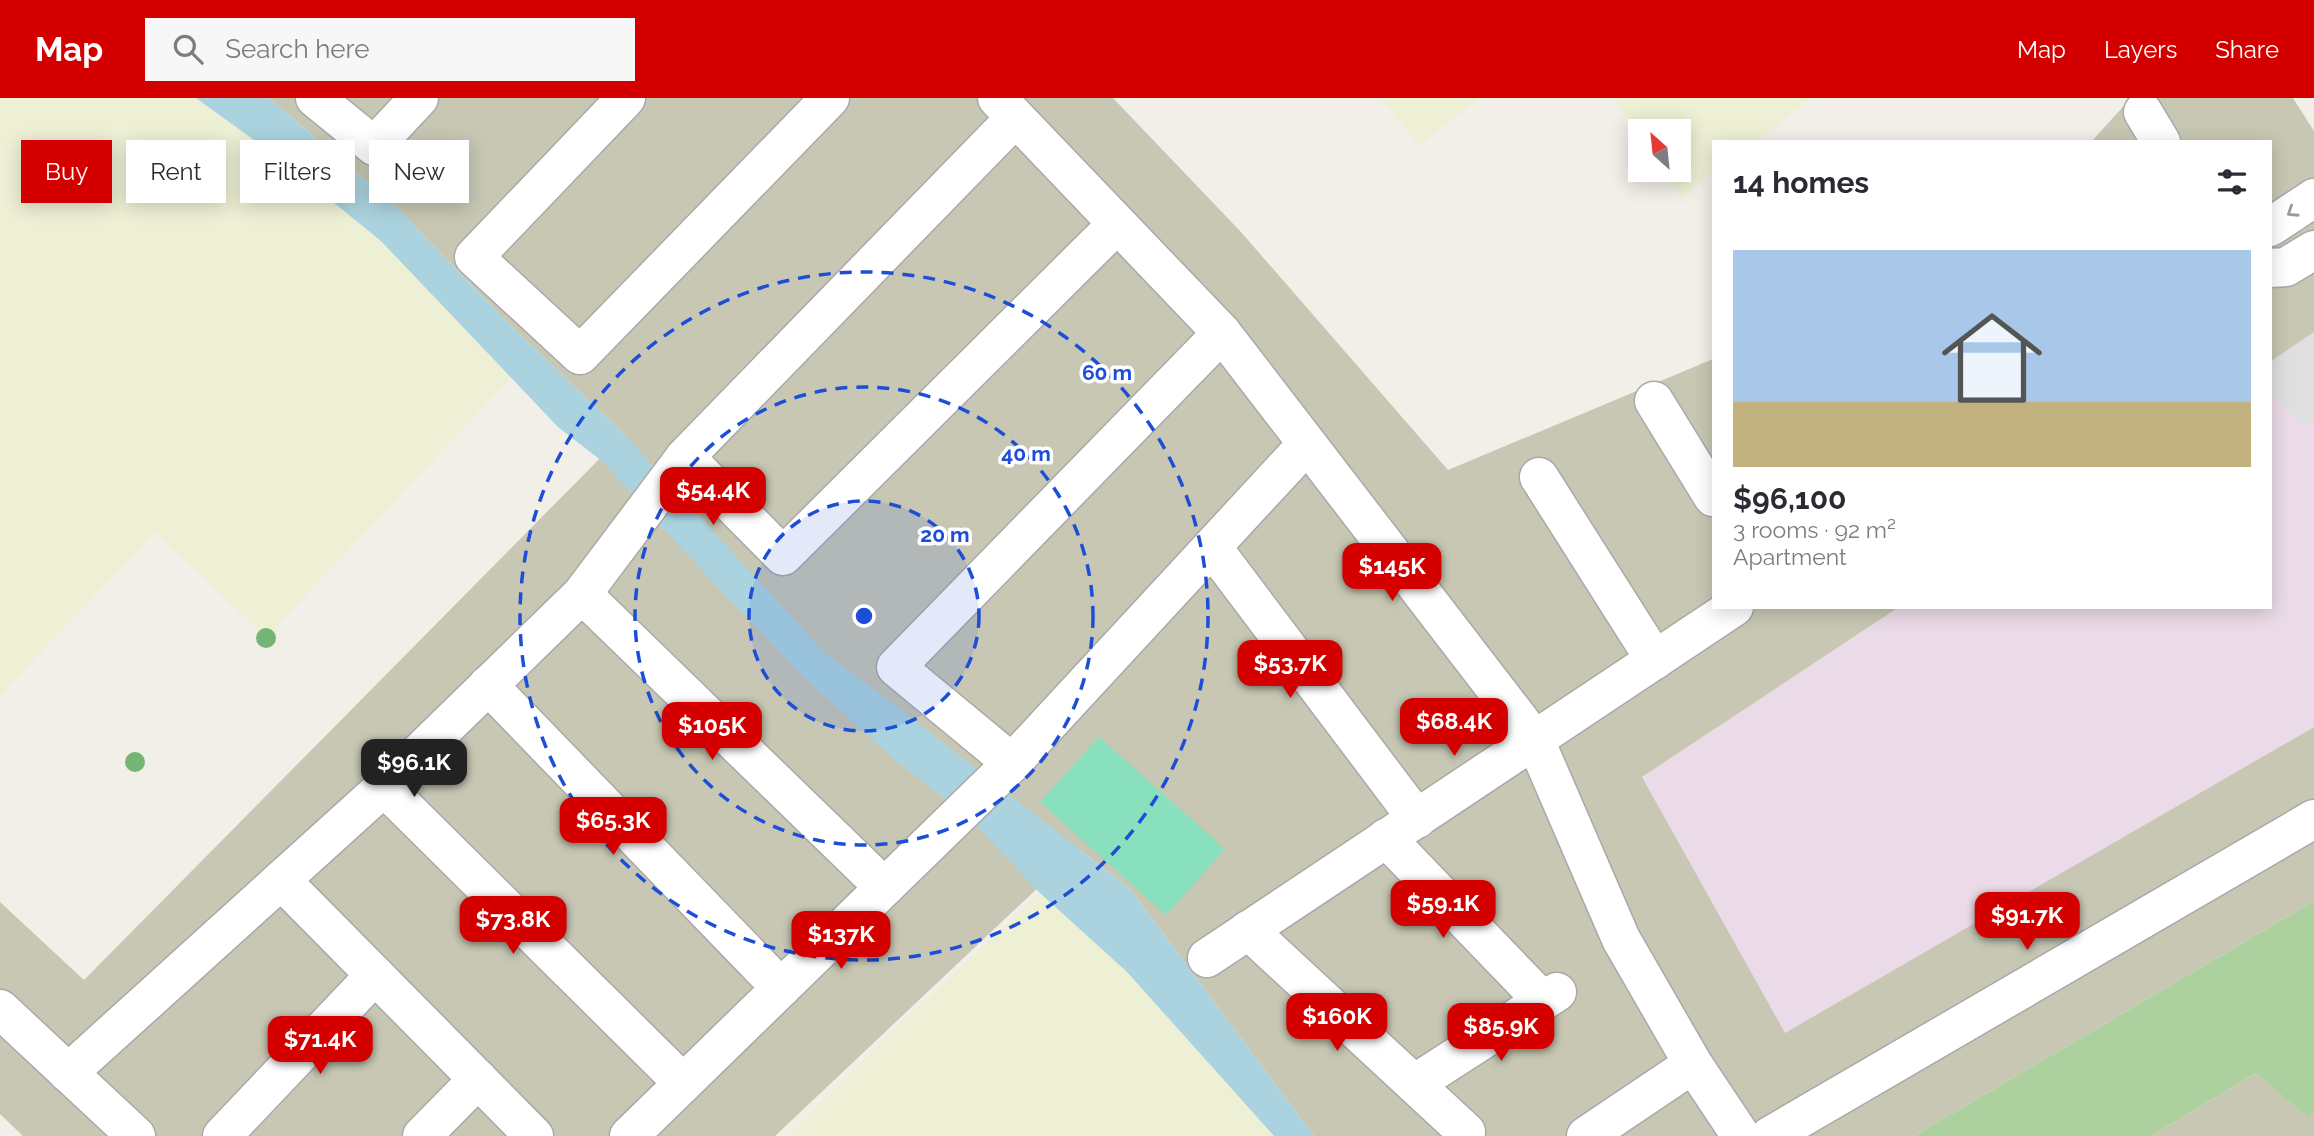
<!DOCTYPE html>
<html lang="en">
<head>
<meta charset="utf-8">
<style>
	:root { --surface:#fff; --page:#f7f7f7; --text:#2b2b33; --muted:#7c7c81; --accent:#d40000 }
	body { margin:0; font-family:Raleway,sans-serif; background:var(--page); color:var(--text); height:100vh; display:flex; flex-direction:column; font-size:26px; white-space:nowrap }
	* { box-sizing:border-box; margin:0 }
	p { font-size:23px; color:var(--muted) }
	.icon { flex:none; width:38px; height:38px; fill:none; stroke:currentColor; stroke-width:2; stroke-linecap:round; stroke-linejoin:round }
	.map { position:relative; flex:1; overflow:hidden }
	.sheet { position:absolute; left:1712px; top:42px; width:560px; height:469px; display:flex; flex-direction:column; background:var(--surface); border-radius:0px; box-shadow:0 4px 18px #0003 }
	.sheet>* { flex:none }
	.banner { position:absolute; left:21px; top:42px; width:665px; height:63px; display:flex; gap:14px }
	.needle { width:46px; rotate:333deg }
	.controls { position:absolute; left:1628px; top:21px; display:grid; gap:14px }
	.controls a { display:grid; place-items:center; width:63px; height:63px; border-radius:0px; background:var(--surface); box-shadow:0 4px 18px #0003; font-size:35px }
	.price { position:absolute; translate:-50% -60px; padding:0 16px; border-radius:14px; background:var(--accent); color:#fff; font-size:23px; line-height:46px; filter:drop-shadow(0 2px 4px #0008) }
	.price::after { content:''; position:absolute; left:50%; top:42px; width:21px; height:16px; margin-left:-10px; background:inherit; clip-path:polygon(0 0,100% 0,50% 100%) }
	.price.on { background:#222; color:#fff }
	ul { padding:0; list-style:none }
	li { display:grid; align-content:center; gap:14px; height:371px; padding:0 21px }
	li span { display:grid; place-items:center; height:217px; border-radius:0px; color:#555 }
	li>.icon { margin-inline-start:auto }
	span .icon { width:126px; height:126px; fill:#fffc; stroke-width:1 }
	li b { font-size:30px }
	h2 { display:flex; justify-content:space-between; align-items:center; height:84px; padding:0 21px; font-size:30px }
	.pill { padding:0 24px; border-radius:0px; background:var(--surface); box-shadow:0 4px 18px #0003; font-size:24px; line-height:63px }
	.pill.on { background:var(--accent); color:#fff }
	header { display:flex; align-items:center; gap:42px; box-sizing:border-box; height:98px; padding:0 35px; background:var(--accent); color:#fff }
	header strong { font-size:33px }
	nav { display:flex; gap:38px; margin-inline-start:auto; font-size:24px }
	.search { width:490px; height:63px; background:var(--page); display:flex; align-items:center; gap:18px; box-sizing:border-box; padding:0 24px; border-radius:0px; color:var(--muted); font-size:26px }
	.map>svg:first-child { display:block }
	.residential { fill:#e0dfdf }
	.industrial { fill:#ebdbe8 }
	.construction { fill:#c7c7b4 }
	.farmland { fill:#eef0d5 }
	.forest { fill:#add19e }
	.pitch { fill:#88e0be }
	.water { fill:#aad3df }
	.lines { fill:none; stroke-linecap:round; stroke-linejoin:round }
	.minor-casing { stroke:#a9a9a9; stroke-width:41 }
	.minor { stroke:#fff; stroke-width:38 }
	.tree { fill:#74b475 }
	.oneway { stroke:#9c9c9c }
	.ring { fill:none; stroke:#1d4ed8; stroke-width:3.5; stroke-dasharray:12 9 }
	.centre { fill:#1d4ed8; stroke:#fff; stroke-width:3.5 }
	.ring-label { font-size:21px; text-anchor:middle; font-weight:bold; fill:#1d4ed8; stroke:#fff; stroke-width:7; stroke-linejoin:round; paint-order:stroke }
</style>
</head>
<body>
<header>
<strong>Map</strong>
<div class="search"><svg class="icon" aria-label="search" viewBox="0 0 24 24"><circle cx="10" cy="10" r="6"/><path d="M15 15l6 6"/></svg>Search here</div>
<nav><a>Map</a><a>Layers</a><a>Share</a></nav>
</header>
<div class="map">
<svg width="2314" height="1038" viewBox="0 0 2314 1038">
	<rect width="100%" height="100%" fill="#f2efe9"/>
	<polygon class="residential" points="2314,234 2314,323 2304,329 2270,295 2270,264"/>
	<polygon class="industrial" points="2270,295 2304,328 2314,323 2314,629 1785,936 1642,679 1899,509 2270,509"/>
	<g class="construction">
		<polygon points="269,0 1113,0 1241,134 1448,372 1713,261 1713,509 1899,509 1642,679 1785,935 2314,629 2314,803 1914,1038 1314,1038 1130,791 1079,751 775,1038 23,1038 0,1016 0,804 84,882 624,336 512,229 394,107"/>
		<polygon points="2131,0 2293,0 2314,33 2314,234 2270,264 2270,44 2091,44"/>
		<polygon points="2256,975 2308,1018 2314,1015 2314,1038 2151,1038"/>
	</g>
	<g class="farmland">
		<polygon points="0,0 196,0 280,61 381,143 511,280 266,540 155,434 0,598"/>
		<polygon points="1379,0 1480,0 1419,48 1392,13"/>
		<polygon points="1613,0 1812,0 1755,44 1713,44 1713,75 1682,99 1663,72 1678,72 1678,33 1640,33 1640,38"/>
		<polygon points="1040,795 1127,874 1274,1038 788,1038 891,934"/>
	</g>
	<polygon class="forest" points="2314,803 2314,1015 2308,1019 2256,975 2151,1038 1914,1038"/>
	<polygon class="pitch" points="1099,639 1225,751 1166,817 1040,704"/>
	<polygon class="water" points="196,0 269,0 394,107 512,229 624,336 823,553 927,632 1130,791 1314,1038 1274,1038 1127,874 1040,795 976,727 894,661 806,581 718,490 603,364 558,329 381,143 280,61"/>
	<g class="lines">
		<g class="minor-casing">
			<g id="minor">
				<polyline points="315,0 374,48 419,0"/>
				<polyline points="626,0 474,159 580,257 830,0"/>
				<polyline points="997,0 1222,235 1535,642 1621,841 1693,966 1741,1038"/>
				<polyline points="2143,14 2161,44"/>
				<polyline points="1015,20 685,359 783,458 1117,126"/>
				<polyline points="2270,129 2314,100"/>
				<polyline points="2270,170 2286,169 2314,152"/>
				<polyline points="1222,235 896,569 1012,665 1307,346"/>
				<polyline points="1654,303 1713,399"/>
				<polyline points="1539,379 1655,562"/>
				<polyline points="1212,449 1417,721"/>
				<polyline points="582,496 884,789"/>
				<polyline points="488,587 781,890"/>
				<polyline points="384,689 683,985"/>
				<polyline points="1386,740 1543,903"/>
				<polyline points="281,782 534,1038"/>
				<polyline points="1248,832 1466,1034"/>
				<polyline points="1207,860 1734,509"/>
				<polyline points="0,911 136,1038"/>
				<polyline points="68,975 384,689 582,496 685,359"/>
				<polyline points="1414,986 1557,894"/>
				<polyline points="222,1038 375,877"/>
				<polyline points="422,1038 478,981"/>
				<polyline points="629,1038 1012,665"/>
				<polyline points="1586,1038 1693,966"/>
				<polyline points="1770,1038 2314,721"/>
			</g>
		</g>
		<use href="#minor" class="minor"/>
	</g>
	<g class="tree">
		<circle cx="266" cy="540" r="10"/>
		<circle cx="135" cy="664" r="10"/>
	</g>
	<defs><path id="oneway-chevron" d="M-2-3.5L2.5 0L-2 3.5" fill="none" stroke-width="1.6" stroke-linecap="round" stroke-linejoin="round" transform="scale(1.75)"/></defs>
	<use class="oneway" href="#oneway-chevron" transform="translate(2292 114) rotate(147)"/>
	<circle cx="864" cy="518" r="115" fill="#1d4ed8" fill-opacity=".12"/>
	<g class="ring">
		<circle cx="864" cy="518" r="115"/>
		<circle cx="864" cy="518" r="229"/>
		<circle cx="864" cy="518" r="344"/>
	</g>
	<circle cx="864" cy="518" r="10" class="centre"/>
	<g class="ring-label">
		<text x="1107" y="282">60 m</text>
		<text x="1026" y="363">40 m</text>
		<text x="945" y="444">20 m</text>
	</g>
</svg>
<div class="controls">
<a><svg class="needle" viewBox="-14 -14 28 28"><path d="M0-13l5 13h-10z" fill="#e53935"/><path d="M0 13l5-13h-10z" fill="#7c7c81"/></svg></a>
</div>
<b class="price" style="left:713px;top:429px">$54.4K</b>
<b class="price" style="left:1392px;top:505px">$145K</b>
<b class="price" style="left:1290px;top:602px">$53.7K</b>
<b class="price" style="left:1454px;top:660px">$68.4K</b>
<b class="price" style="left:712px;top:664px">$105K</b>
<b class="price on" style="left:414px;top:701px">$96.1K</b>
<b class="price" style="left:613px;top:759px">$65.3K</b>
<b class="price" style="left:1443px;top:842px">$59.1K</b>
<b class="price" style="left:2027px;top:854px">$91.7K</b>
<b class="price" style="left:513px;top:858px">$73.8K</b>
<b class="price" style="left:841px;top:873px">$137K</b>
<b class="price" style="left:1337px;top:955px">$160K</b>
<b class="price" style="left:1501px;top:965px">$85.9K</b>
<b class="price" style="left:320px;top:978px">$71.4K</b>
<div class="banner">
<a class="pill on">Buy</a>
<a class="pill">Rent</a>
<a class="pill">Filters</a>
<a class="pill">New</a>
</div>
<section class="sheet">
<h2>14 homes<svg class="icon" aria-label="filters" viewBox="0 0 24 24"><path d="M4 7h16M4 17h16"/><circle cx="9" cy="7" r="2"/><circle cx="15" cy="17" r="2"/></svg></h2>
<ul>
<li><span style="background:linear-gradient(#a9c7e8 70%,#c2b280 0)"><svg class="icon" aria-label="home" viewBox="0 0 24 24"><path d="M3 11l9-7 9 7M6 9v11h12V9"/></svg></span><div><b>$96,100</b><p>3 rooms · 92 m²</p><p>Apartment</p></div></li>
</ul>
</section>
</div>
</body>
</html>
